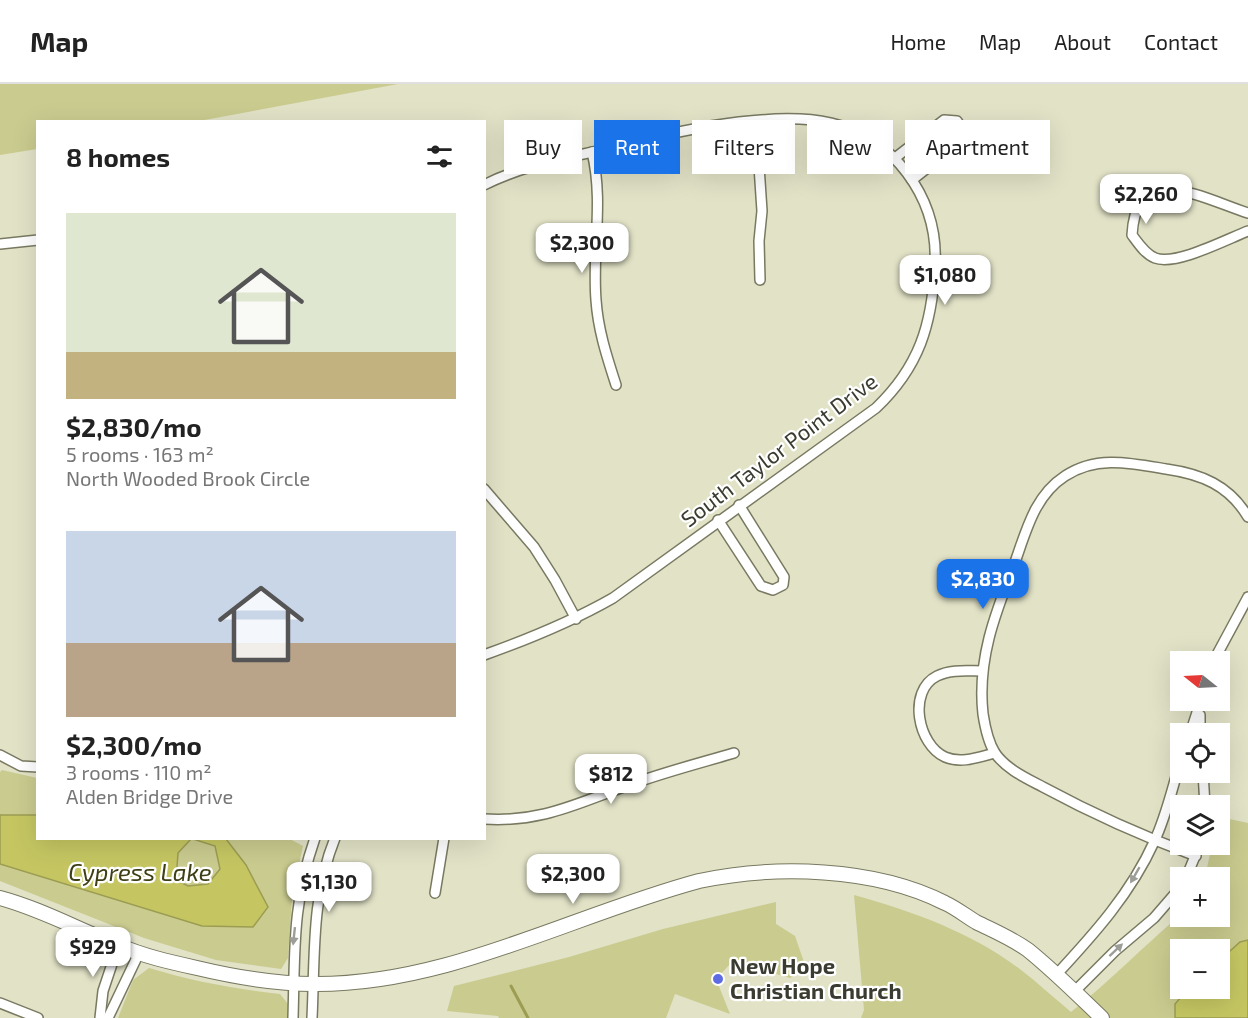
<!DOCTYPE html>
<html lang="en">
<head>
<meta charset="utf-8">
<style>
	:root { --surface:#fff; --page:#f2f2f2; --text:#222; --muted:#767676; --line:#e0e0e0; --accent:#1a73e8 }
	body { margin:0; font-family:"Exo 2",sans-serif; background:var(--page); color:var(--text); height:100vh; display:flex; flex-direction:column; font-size:22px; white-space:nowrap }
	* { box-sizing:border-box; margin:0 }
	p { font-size:20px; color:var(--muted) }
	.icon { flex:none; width:33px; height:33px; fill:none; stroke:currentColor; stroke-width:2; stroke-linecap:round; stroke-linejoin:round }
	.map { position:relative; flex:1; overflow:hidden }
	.sheet { position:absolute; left:36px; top:36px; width:450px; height:720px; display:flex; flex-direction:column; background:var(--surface); border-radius:0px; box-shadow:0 6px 24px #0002 }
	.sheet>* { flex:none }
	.top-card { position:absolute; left:504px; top:36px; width:570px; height:54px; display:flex; gap:12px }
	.needle { width:39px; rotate:288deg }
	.fabs { position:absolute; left:1170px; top:567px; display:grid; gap:12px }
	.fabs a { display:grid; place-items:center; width:60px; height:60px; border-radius:0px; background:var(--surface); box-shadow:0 6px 24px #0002; font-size:30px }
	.price { position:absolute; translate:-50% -51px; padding:0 14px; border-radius:12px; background:#fff; color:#222; font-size:20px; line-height:39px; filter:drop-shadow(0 2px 3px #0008) }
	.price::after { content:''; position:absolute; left:50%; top:36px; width:18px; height:14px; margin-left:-9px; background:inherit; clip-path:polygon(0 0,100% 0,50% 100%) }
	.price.active { background:var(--accent); color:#fff }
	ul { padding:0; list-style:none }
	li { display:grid; align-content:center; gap:12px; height:318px; padding:0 30px }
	li span { display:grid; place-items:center; height:186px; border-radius:0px; color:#555 }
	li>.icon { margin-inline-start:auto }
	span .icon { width:108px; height:108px; fill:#fffc; stroke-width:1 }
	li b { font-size:26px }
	h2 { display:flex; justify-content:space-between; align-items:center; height:72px; padding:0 30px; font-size:26px }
	.chip { padding:0 21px; border-radius:0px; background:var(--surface); box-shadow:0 6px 24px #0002; font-size:21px; line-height:54px }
	.chip.active { background:var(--accent); color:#fff }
	header { display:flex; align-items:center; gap:36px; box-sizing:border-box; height:84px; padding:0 30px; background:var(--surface); border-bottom:2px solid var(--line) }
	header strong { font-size:28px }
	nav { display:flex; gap:33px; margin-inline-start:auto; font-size:21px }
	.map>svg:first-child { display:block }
	.green { fill:#cacb8f; fill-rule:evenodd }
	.water { fill:#c5c662; stroke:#9c9d53; stroke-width:1.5 }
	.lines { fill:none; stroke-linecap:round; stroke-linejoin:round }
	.stream { stroke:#9c9d53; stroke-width:3 }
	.street-casing { stroke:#787960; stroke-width:12 }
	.secondary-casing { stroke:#787960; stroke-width:16 }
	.street { stroke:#fff; stroke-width:9 }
	.secondary { stroke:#fff; stroke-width:14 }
	.oneway { fill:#9d9e98 }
	.poi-dot { fill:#5e6ce4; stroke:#fff; stroke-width:2 }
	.labels { text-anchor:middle; stroke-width:4.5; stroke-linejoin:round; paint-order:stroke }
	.street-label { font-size:22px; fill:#3b3c31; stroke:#fff }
	.poi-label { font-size:22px; font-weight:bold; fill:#3b3c31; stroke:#fff; text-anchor:start }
	.water-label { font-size:24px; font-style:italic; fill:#3f3f15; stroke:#fff }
</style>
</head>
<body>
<header>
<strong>Map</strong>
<nav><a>Home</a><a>Map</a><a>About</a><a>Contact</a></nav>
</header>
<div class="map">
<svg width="1248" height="934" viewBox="0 0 1248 934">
	<rect width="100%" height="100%" fill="#e1e2c6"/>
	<g class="green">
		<polygon points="0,0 398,0 199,37 38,38 37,65 0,71"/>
		<polygon points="2,686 37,694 38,754 288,754 303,762 292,813 288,874 281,885 216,876 144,854 0,797 0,688"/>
		<path d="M1220 733 1248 739V934H861L864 926 854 811C912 827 973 849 1021 886 1038 899 1054 914 1071 928 1109 898 1143 863 1180 831V832H1220V794L1205 793 1212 761 1220 760ZM1180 866H1220V904H1180Z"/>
		<polygon points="776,818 776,840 795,852 806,884 790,894 733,877 716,895 730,930 675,910 666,934 499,934 498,932 447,927 454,902 569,873 663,845"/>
		<path d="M149 884C192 897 234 905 280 910L288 920 287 934H118L133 896Z"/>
	</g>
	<g class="water">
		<polygon points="0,731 37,731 38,754 191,755 178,769 176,796 188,802 208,800 220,785 215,762 193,755 226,755 246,781 268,823 253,843 202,842 0,780"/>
		<polygon points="1248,856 1248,934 1175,934 1175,920 1188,905 1220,904 1220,876 1240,858"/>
	</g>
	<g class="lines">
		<polyline class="stream" points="511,902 528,934"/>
		<g class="street-casing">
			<g id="street">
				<polyline points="756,37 762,127 759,157 760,196"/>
				<path d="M592 68C604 118 592 166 596 216 598 246 607 273 616 301"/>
				<polyline points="895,74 944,36 957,37 963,46 959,59 912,96"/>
				<path d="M484 101C523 81 568 74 610 64 653 53 695 43 739 38 805 31 863 31 907 89 928 117 937 148 935 182 932 241 919 283 876 324L613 514C571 538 529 555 484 571"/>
				<path d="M1248 129C1204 115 1136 75 1132 151 1138 159 1145 170 1155 174 1176 182 1227 155 1248 147"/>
				<polyline points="0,160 38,156"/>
				<polyline points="484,405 534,463 555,496 576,535"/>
				<polyline points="718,436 761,502 773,506 783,501 784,493 739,421"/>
				<polyline points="1213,578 1248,513"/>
				<path d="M982 587C967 587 951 585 937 592 907 607 918 661 945 673 961 680 979 673 995 669"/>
				<polyline points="1190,650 1201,616"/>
				<polyline points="1200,650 1200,631"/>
				<polyline points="0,671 21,682 38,683"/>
				<polyline points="1203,688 1205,722"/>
				<path d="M484 735C543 739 579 718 632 700 665 688 700 679 734 669"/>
				<path d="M1196 772C1142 752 1093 730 1043 703 1026 694 1006 685 995 669 988 658 985 643 983 630 977 576 995 530 1014 481 1026 448 1034 412 1065 392 1096 371 1131 379 1166 385 1201 390 1229 401 1248 433"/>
				<polyline points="1186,794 1200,760"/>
				<polyline points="435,809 444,754"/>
				<path d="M1057 890C1094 850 1131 809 1154 758 1166 733 1172 705 1180 679"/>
				<polyline points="1075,907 1115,867 1154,834 1180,804"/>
				<polyline points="0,919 38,934"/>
				<polyline points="100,934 103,907 118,862"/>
				<polyline points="108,934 139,869"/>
				<path d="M293 934C295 867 292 820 315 754"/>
				<path d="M312 934C315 872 311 814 335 754"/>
			</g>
		</g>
		<g class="secondary-casing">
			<path id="secondary" d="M0 814C41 825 79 846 118 861 143 872 170 878 197 884 235 893 275 900 314 900 448 901 572 831 699 797 775 781 874 783 945 819 956 824 966 832 976 838 994 847 1011 854 1028 866 1054 887 1078 911 1102 934"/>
		</g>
		<use href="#street" class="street"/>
		<use href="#secondary" class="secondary"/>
	</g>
	<defs><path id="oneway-solid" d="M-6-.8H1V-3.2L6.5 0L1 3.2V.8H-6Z" transform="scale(1.5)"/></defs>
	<g class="oneway">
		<use href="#oneway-solid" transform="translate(1135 791) rotate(120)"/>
		<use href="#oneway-solid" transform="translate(294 852) rotate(96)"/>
		<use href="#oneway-solid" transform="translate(1116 866) rotate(-43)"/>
	</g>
	<circle class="poi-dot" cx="718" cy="895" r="6"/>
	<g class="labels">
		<g class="street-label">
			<text transform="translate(779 366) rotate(-37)" y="8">South Taylor Point Drive</text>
		</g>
		<g class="poi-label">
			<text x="730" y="890">New Hope<tspan x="730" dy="25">Christian Church</tspan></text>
		</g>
		<g class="water-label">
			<text x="140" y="797">Cypress Lake</text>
		</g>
	</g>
</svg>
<div class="fabs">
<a><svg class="needle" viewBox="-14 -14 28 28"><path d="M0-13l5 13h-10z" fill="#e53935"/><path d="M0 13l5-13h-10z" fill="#767676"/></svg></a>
<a><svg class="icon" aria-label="locate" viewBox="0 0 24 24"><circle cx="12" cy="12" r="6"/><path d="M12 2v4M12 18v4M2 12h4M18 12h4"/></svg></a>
<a><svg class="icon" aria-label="layers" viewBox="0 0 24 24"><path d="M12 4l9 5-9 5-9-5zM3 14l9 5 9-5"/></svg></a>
<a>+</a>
<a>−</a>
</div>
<b class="price" style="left:1146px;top:141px">$2,260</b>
<b class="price" style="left:582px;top:190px">$2,300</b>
<b class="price" style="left:945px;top:222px">$1,080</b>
<b class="price active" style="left:983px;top:526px">$2,830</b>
<b class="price" style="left:611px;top:721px">$812</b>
<b class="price" style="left:573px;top:821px">$2,300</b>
<b class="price" style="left:329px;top:829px">$1,130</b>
<b class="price" style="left:93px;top:894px">$929</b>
<div class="top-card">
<a class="chip">Buy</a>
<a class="chip active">Rent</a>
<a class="chip">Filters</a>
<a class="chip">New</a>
<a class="chip">Apartment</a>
</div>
<section class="sheet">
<h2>8 homes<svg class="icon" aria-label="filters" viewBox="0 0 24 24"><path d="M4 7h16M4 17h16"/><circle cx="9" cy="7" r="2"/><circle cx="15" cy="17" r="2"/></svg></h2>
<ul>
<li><span style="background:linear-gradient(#dfe7d0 75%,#c2b280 0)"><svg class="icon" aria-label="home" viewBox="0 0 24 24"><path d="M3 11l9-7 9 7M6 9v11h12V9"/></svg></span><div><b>$2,830/mo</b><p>5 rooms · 163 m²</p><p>North Wooded Brook Circle</p></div></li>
<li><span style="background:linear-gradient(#c9d6e8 60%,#b9a48a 0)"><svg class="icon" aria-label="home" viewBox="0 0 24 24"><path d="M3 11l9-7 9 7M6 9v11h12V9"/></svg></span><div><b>$2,300/mo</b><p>3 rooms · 110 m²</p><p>Alden Bridge Drive</p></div></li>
</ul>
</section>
</div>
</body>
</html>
